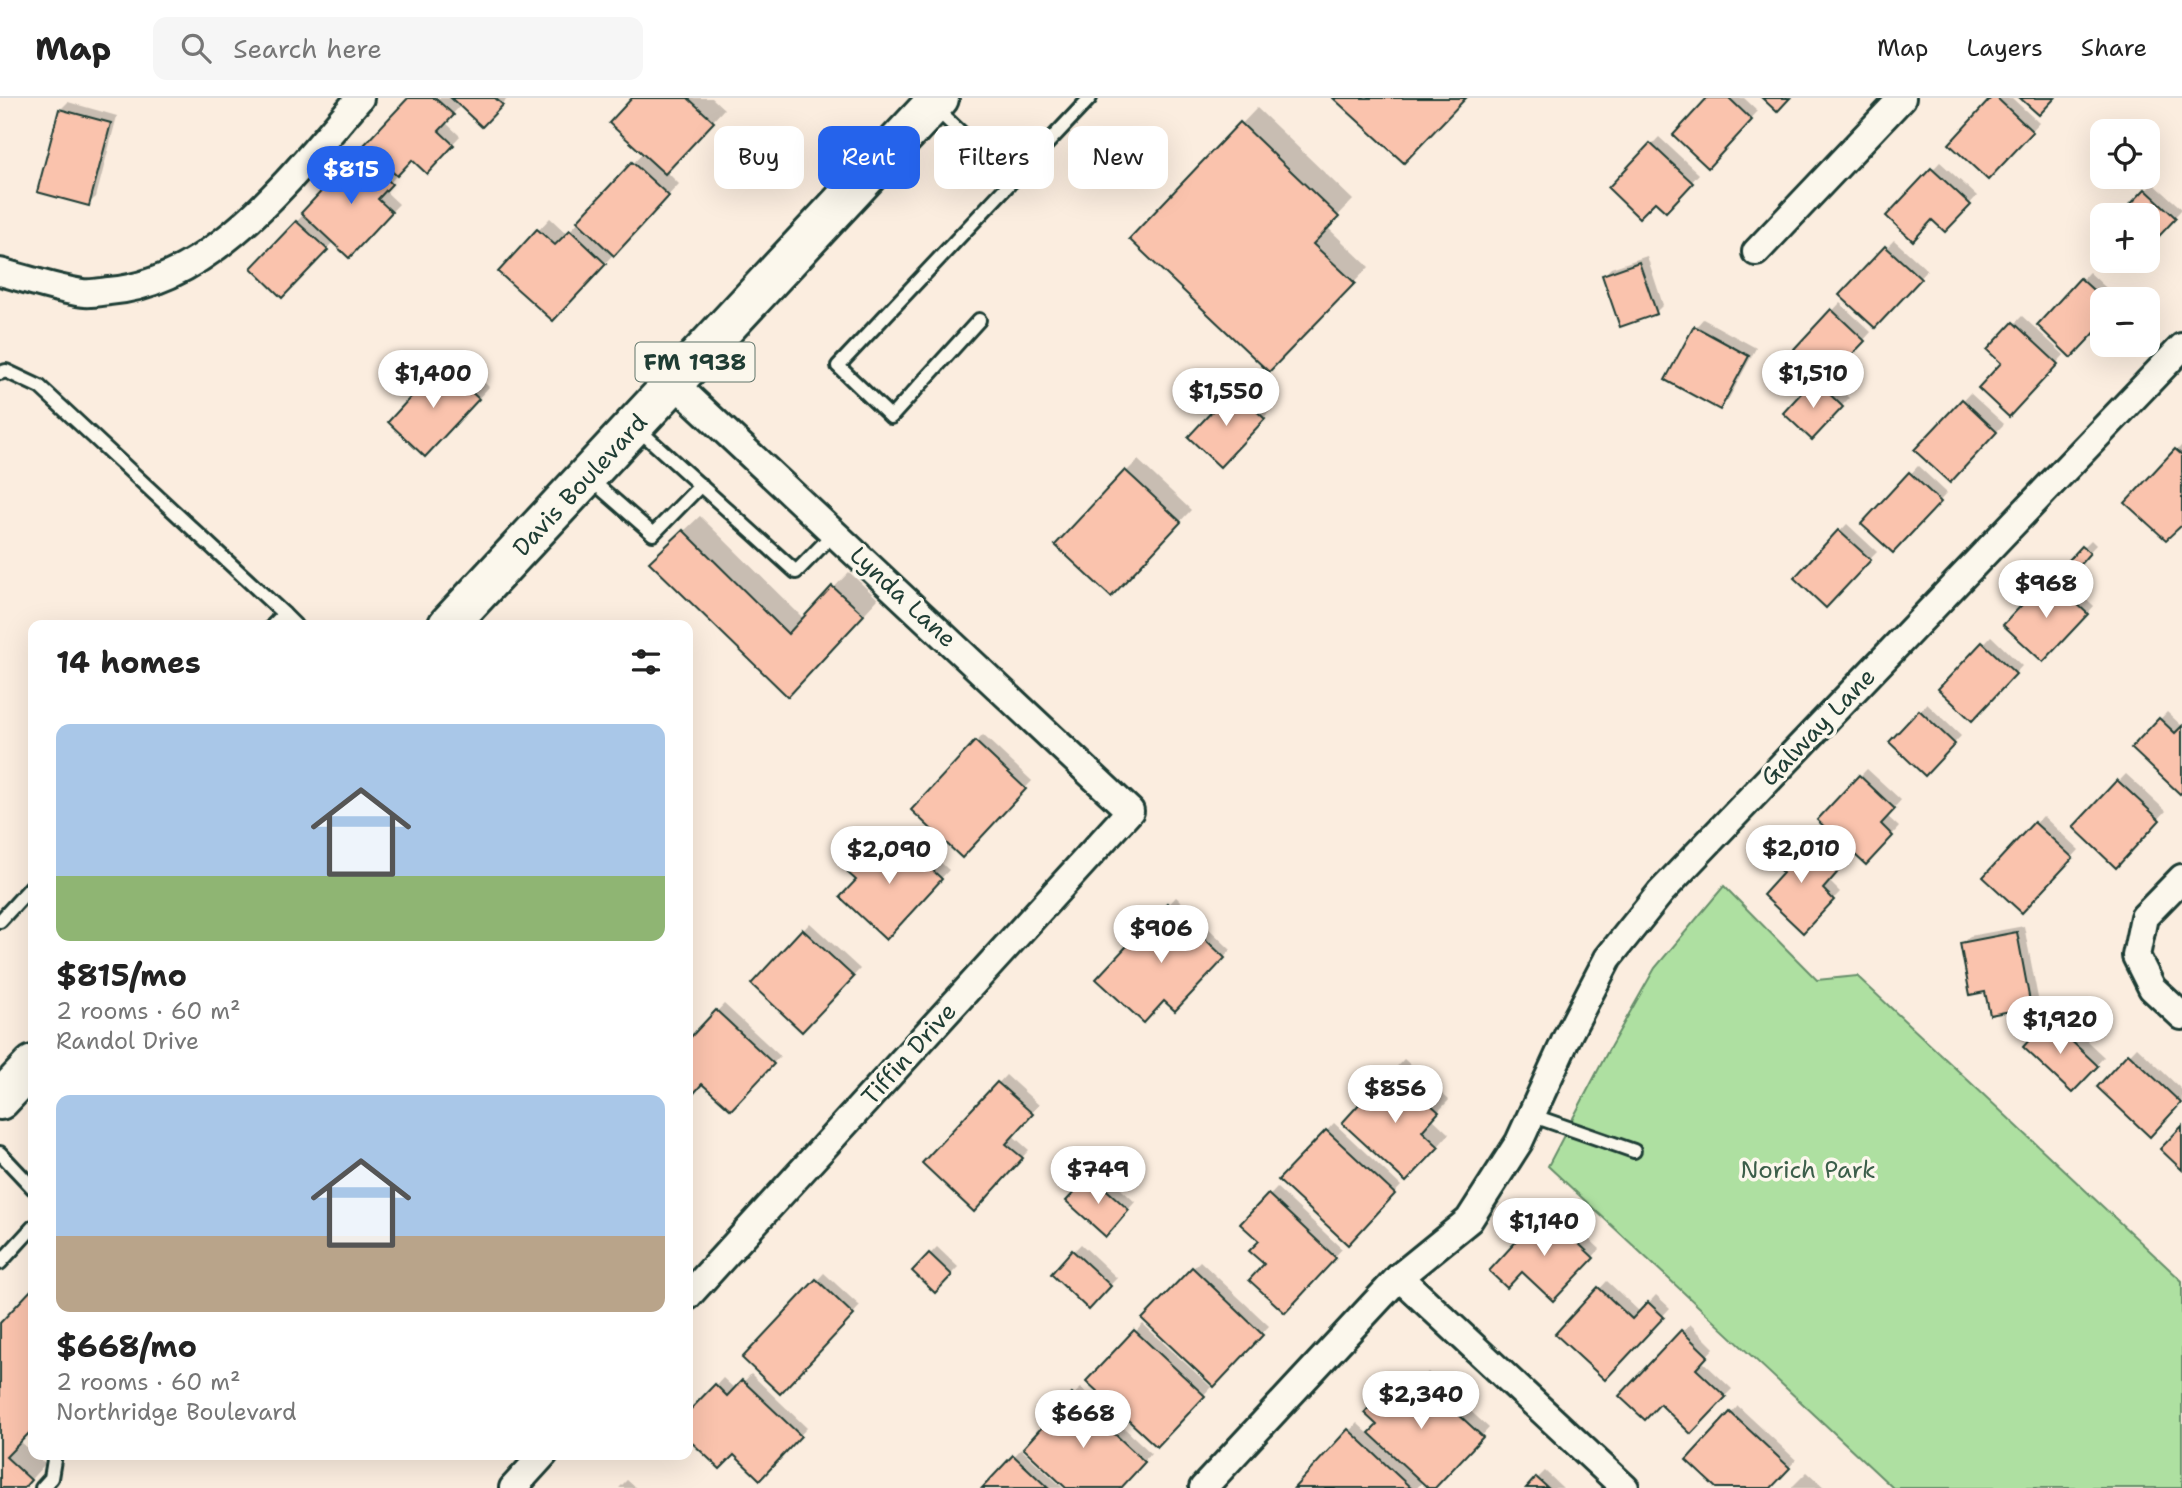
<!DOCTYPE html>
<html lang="en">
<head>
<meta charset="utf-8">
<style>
	:root { --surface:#fff; --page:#f6f6f6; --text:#222; --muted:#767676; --line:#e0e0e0; --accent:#2563eb }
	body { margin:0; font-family:"Shantell Sans",sans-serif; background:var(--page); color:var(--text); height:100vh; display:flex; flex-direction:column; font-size:26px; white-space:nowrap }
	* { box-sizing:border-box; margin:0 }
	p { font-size:23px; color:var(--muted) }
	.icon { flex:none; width:38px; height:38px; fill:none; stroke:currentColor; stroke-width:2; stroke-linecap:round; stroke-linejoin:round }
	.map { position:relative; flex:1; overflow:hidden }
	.panel { position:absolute; left:28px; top:522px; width:665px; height:840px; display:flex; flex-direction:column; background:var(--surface); border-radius:14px; box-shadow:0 7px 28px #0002 }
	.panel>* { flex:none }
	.banner { position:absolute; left:714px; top:28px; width:665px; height:63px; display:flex; gap:14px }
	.tools { position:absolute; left:2090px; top:21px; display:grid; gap:14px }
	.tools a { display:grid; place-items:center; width:70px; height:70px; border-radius:14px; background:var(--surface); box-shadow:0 7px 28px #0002; font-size:35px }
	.price { position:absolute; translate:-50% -60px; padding:0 16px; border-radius:24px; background:#fff; color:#222; font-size:23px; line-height:46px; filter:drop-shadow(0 2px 4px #0008) }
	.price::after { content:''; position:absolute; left:50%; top:42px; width:21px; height:16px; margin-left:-10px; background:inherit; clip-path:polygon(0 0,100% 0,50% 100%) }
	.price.active { background:var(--accent); color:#fff }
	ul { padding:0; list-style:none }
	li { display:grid; align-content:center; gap:14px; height:371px; padding:0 28px }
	li span { display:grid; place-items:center; height:217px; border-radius:14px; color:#555 }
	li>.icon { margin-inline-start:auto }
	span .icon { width:126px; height:126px; fill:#fffc; stroke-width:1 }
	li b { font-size:30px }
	h2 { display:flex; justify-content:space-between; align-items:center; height:84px; padding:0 28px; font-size:30px }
	.tag { padding:0 24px; border-radius:14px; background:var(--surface); box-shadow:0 7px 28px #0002; font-size:24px; line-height:63px }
	.tag.active { background:var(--accent); color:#fff }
	header { display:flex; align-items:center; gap:42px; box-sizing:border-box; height:98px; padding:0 35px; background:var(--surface); border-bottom:2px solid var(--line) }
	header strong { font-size:33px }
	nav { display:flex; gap:38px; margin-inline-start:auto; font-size:24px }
	.search { width:490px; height:63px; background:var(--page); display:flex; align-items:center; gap:18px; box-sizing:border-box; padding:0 24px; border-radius:14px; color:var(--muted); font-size:26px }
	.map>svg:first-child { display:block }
	.green { fill:#aee0a1; stroke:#668e6a; stroke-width:2 }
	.shadow { fill:#0003 }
	.building { fill:#fac3ad; stroke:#1f3d34; stroke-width:2 }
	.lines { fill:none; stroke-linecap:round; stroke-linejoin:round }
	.lane-casing { stroke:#1f3d34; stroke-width:18 }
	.street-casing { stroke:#1f3d34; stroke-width:32 }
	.primary-casing { stroke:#1f3d34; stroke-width:44 }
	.lane { stroke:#fbf7ec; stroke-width:12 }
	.street { stroke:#fbf7ec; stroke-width:26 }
	.primary { stroke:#fbf7ec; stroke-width:38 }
	.labels { text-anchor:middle; stroke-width:7; stroke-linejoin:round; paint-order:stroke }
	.shield { fill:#fbf7ec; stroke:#61756b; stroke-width:2 }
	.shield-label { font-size:23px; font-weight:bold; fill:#1f3d34 }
	.street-label { font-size:24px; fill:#1f3d34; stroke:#fbf7ec }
	.park-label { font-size:24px; fill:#3c5e4a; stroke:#fbf7ec }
</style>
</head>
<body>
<header>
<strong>Map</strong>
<div class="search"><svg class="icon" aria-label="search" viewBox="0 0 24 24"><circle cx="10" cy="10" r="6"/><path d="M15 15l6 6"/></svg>Search here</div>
<nav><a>Map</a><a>Layers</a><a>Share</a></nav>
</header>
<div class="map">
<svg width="2182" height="1390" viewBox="0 0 2182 1390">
	<rect width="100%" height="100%" fill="#fbeddf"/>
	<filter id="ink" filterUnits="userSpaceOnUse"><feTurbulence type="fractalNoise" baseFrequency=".0143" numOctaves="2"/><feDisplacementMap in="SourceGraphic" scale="14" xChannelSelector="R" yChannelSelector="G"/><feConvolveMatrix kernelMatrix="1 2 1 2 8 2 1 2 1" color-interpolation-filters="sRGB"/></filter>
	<g filter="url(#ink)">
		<polygon class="green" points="1724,788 1817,882 1857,878 2182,1183 2182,1390 1893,1390 1548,1068 1608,953 1655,870"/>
		<g class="shadow">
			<polygon points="411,0 508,0 482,27 461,7 445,24 460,38 427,73 412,59 384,92 399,106 349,158 334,143 282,197 254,170"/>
			<polygon points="635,0 712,0 724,11 666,73 679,86 564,209 501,173 550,120 567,136 644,54"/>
			<polygon points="1709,0 1744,0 1758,13 1715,60"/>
			<polygon points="1994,0 2012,0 2039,25 1988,80"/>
			<polygon points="68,4 117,18 96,99 88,106 60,12"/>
			<polygon points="1257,10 1353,102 1327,129 1369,169 1284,257 1132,141"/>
			<polygon points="1659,39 1699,76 1673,104 1610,90"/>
			<polygon points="1940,64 1977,98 1945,132 1932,120 1889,118"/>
			<polygon points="2153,85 2182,111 2147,149 2147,117 2123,117"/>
			<polygon points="1894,142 1927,172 1875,228 1842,197"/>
			<polygon points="1647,158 1663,207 1656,214 1604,177 1611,170"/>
			<polygon points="2089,174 2118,201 2102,201 2039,227"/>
			<polygon points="1840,205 1871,234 1852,255 1860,262 1836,288 1849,300 1812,340 1786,314 1822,275 1797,251"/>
			<polygon points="2022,218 2064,257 2009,316 2003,265 1989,252"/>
			<polygon points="1703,221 1756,250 1728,302 1720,310 1668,281 1696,229"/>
			<polygon points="454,256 489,289 437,345 443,267"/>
			<polygon points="1242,285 1271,312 1220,366 1191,339"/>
			<polygon points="1970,295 2004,326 1950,383 1917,352"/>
			<polygon points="2182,347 2182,425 2128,404"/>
			<polygon points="1138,362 1191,412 1122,485 1126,374"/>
			<polygon points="1918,368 1947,395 1893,453 1864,426"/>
			<polygon points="700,418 804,521 849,474 878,501 803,582 667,449"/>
			<polygon points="1847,426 1877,454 1826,507 1796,480"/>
			<polygon points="2091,442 2096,447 2076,468 2070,463"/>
			<polygon points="2056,473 2094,508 2043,562 2005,527"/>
			<polygon points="1991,538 2022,568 1972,621 1941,591"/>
			<polygon points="1927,606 1961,638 1925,676 1891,644"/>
			<polygon points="2167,614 2182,628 2182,692 2133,650"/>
			<polygon points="983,637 1032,683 962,757 913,712"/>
			<polygon points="1867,671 1901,702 1887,718 1899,729 1866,765 1819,721"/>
			<polygon points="2126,676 2166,713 2116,767 2075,729"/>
			<polygon points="2043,718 2079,752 2022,813 1986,779"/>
			<polygon points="904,731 949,772 886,839 858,781 851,774 882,741 888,747"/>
			<polygon points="1806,732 1844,767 1829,783 1840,794 1803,833 1786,775 1775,765"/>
			<polygon points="1176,799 1231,852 1175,911 1165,901 1099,881"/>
			<polygon points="810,825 860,871 802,932 753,886"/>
			<polygon points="2024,828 2038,900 2031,907 1987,892 1962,845 1970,838"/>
			<polygon points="724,906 780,958 731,1010 703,984 688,999 688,944"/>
			<polygon points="2057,915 2104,959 2072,993 2025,949"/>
			<polygon points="2137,949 2182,992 2182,1003 2150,1037 2099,989"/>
			<polygon points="1404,961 1449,1002 1432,1020 1449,1036 1418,1071 1344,1025"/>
			<polygon points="1006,977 1039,1007 1012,1037 1029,1052 981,1104 924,1065"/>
			<polygon points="1334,1025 1401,1088 1348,1145 1281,1082"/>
			<polygon points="1099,1071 1135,1104 1113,1129 1069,1103"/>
			<polygon points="1277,1090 1342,1151 1285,1212 1266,1166 1261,1143 1243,1126"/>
			<polygon points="1553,1107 1600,1151 1553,1201 1522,1172 1491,1173"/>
			<polygon points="1081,1146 1117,1180 1089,1209 1053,1175"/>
			<polygon points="937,1149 958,1169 935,1193 914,1173"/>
			<polygon points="1200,1163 1269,1228 1214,1286 1145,1221"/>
			<polygon points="824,1175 860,1208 780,1294 744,1260"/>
			<polygon points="1607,1183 1640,1214 1656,1197 1670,1210 1605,1280 1558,1236"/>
			<polygon points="33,1192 33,1329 20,1343 45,1366 23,1390 0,1390 0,1228"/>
			<polygon points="1143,1226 1211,1289 1157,1347 1089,1283"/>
			<polygon points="1690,1226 1714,1250 1702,1263 1732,1291 1691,1333 1660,1304 1621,1298"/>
			<polygon points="1428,1274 1489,1330 1433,1390 1423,1383 1417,1390 1296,1390 1357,1325 1370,1337 1379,1327 1366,1315 1402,1276 1415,1287"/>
			<polygon points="751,1276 807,1330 760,1379 734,1354 720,1369 688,1338 688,1317 723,1280 736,1292"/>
			<polygon points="1081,1290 1151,1355 1119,1390 1069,1390 1073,1297"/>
			<polygon points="1738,1308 1796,1362 1770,1390 1719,1390 1688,1362"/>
			<polygon points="1021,1351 1063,1390 985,1390"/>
			<polygon points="1545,1373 1563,1390 1528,1390"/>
			<polygon points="1807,1374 1825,1390 1791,1390"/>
			<polygon points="627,1382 636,1390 619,1390"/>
		</g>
		<g class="building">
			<polygon points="408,0 435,0 454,17 439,33 454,47 427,76 412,62 397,78 364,47"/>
			<polygon points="451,0 495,0 503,7 482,29"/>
			<polygon points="632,0 688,0 714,24 665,76 609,25"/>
			<polygon points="1333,0 1466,0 1404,65"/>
			<polygon points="1707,0 1729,0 1752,22 1708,70 1673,37"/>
			<polygon points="1762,0 1790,0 1777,14"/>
			<polygon points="1991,0 1997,0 2033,34 1988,82 1949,46"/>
			<polygon points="2020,0 2055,0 2039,17"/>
			<polygon points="59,11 111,25 89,108 37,94"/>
			<polygon points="1240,24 1339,119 1313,146 1355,185 1269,274 1129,141"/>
			<polygon points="1650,45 1693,85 1666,114 1655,104 1639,120 1608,90"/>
			<polygon points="358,54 392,86 378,101 392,114 349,160 301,115"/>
			<polygon points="632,64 669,98 614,158 577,123"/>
			<polygon points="1931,70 1971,107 1945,134 1932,122 1913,143 1886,118"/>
			<polygon points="2145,91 2176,120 2147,151 2147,117 2120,117"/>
			<polygon points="296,123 328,152 282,200 251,170"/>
			<polygon points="537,131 555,147 570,132 606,166 553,223 498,174"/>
			<polygon points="1885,148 1921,181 1875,230 1839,197"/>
			<polygon points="1639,164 1657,216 1620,229 1602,177"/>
			<polygon points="2080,180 2103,201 2102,227 2071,260 2037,227"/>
			<polygon points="1831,211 1865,243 1846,263 1854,271 1836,290 1794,251"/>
			<polygon points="2013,224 2058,266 2009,319 1978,290 2001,265 1987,252"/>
			<polygon points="1694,228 1749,258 1720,312 1665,282"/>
			<polygon points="441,266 479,301 425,359 388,324"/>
			<polygon points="1814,281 1843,309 1812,342 1783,315"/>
			<polygon points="1233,291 1265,321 1220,369 1188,339"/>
			<polygon points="1962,301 1997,334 1950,385 1914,352"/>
			<polygon points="2175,351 2182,357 2182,427 2166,442 2125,405"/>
			<polygon points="1125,372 1181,424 1111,499 1055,447"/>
			<polygon points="1909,374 1941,404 1893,455 1861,426"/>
			<polygon points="683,432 788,536 832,488 864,517 788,599 649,464"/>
			<polygon points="1838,432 1871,462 1826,510 1794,480"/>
			<polygon points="2082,448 2090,455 2076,471 2068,463"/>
			<polygon points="2048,479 2088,516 2043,564 2003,527"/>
			<polygon points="1982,544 2016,576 1972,623 1938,591"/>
			<polygon points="1919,612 1955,646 1925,678 1889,644"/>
			<polygon points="2159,620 2175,635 2182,628 2182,694 2180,696 2131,650"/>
			<polygon points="975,643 1026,691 962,760 911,712"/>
			<polygon points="1859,677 1895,711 1881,726 1893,738 1866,767 1817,722"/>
			<polygon points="2117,682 2160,722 2116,770 2073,729"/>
			<polygon points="2034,724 2073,760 2022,815 1983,779"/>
			<polygon points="895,737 942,781 886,842 840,799 856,782 848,775 874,747 880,753"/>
			<polygon points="1797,738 1837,775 1823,791 1834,802 1803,835 1763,797 1783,775 1772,765"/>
			<polygon points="1167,805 1225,860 1175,913 1164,903 1144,925 1096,881"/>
			<polygon points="802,831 854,879 802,934 751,886"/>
			<polygon points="2017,834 2031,909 1990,917 1985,894 1970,897 1960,845"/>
			<polygon points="716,912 774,966 731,1012 702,986 688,1002 688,942"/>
			<polygon points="2048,921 2098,968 2072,995 2023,949"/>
			<polygon points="2128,955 2181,1005 2150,1039 2097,989"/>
			<polygon points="1391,971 1439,1014 1422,1033 1439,1049 1406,1084 1342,1025"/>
			<polygon points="997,984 1033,1016 1006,1046 1023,1060 974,1114 922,1065"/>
			<polygon points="2182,1028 2182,1072 2160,1051"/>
			<polygon points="1326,1032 1395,1096 1348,1147 1278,1082"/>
			<polygon points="1090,1077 1129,1112 1106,1139 1066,1103"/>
			<polygon points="1268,1096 1336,1160 1285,1215 1249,1182 1264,1166 1249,1153 1259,1143 1240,1126"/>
			<polygon points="1544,1113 1594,1160 1553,1203 1522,1174 1507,1190 1489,1173"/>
			<polygon points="1072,1152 1111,1188 1089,1212 1051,1176"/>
			<polygon points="929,1155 952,1177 935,1195 912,1173"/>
			<polygon points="1192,1169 1263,1237 1214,1289 1142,1221"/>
			<polygon points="816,1181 854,1217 780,1296 742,1260"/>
			<polygon points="1598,1189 1632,1221 1648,1204 1664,1219 1605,1282 1555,1236"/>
			<polygon points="33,1190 33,1331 6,1359 31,1382 24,1390 0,1390 0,1225"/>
			<polygon points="1134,1232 1205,1298 1157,1349 1086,1283"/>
			<polygon points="1681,1232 1708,1258 1696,1271 1726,1299 1691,1336 1660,1306 1645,1322 1619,1298"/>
			<polygon points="1419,1280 1483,1339 1435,1390 1428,1390 1369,1335 1377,1327 1364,1315 1394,1282 1406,1294"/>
			<polygon points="742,1282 801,1338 760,1382 734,1357 720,1371 688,1341 688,1314 715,1286 727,1298"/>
			<polygon points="1072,1296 1145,1364 1121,1390 1066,1390 1023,1350"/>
			<polygon points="1730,1314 1790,1370 1771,1390 1716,1390 1686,1362"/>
			<polygon points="1348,1331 1411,1390 1294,1390"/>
			<polygon points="1013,1357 1048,1390 982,1390"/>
			<polygon points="1536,1379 1548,1390 1526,1390"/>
		</g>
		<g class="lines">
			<g class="lane-casing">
				<g id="lane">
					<polyline points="935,10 1012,83"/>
					<polyline points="979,222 891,319 838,268 1090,0"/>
					<polyline points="0,275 6,273 40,289 284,516"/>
					<polyline points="638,331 796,474 834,435"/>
					<polyline points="589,380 653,436 701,387"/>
					<polyline points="273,527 284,516 295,527"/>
					<polyline points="0,823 33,787"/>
					<polyline points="1531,1017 1634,1053"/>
					<polyline points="0,1055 33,1090"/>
					<polyline points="0,1165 33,1129"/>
					<polyline points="42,1390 51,1380 55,1356"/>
				</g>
			</g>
			<g class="street-casing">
				<g id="street">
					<polyline points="1756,154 1902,0"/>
					<path d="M0 174C27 181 55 191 83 195 91 196 101 194 109 193 214 185 295 74 360 0"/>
					<polyline points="675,286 1130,713 688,1198"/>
					<polyline points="2182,780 2144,819 2136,858 2152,890 2182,918"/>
					<polyline points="1399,1179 1625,1390"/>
					<polyline points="513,1390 544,1356"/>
					<polyline points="1203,1390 1399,1179 1469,1122 1519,1044 1568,937 1608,860 1661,794 2182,249"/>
				</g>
			</g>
			<g class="primary-casing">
				<g id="primary">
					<polyline points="448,527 939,0"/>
					<polyline points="0,1002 33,967"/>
				</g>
			</g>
			<use href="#lane" class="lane"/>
			<use href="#street" class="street"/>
			<use href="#primary" class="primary"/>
		</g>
	</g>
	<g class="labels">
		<rect class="shield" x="635.5" y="244.5" width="119" height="39" rx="5"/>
		<g class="shield-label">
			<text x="695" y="272">FM 1938</text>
		</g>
		<g class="street-label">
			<text transform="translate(580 387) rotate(-47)" y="8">Davis Boulevard</text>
			<text transform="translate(903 499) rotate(43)" y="8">Lynda Lane</text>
			<text transform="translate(1818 629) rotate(-46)" y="8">Galway Lane</text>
			<text transform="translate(909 956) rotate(-48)" y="8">Tiffin Drive</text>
		</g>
		<g class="park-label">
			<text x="1808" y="1080">Norich Park</text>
		</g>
	</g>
</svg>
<div class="tools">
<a><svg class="icon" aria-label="locate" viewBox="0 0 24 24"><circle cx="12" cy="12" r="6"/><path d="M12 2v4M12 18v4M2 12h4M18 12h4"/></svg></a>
<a>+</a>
<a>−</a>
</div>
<b class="price active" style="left:351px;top:108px">$815</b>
<b class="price" style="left:433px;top:312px">$1,400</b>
<b class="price" style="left:1813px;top:312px">$1,510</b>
<b class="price" style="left:1226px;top:330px">$1,550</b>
<b class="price" style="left:2046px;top:522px">$968</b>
<b class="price" style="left:1801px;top:787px">$2,010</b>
<b class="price" style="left:889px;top:788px">$2,090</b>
<b class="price" style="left:1161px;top:867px">$906</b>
<b class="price" style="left:2060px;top:958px">$1,920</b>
<b class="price" style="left:1395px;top:1027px">$856</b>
<b class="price" style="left:1098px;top:1108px">$749</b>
<b class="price" style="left:1544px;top:1160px">$1,140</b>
<b class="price" style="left:1421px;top:1333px">$2,340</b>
<b class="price" style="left:1083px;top:1352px">$668</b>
<div class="banner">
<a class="tag">Buy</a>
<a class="tag active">Rent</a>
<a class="tag">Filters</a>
<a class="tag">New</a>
</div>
<section class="panel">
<h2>14 homes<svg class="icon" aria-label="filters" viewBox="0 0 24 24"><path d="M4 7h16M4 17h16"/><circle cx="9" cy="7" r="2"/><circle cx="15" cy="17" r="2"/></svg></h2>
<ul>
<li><span style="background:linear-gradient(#a9c7e8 70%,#8fb573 0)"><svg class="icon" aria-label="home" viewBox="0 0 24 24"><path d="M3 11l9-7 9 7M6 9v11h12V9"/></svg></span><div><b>$815/mo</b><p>2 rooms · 60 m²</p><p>Randol Drive</p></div></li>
<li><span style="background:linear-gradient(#a9c7e8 65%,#b9a48a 0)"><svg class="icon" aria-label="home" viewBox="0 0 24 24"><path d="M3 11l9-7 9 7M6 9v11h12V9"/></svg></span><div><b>$668/mo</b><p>2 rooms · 60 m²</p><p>Northridge Boulevard</p></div></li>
</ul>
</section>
</div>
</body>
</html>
